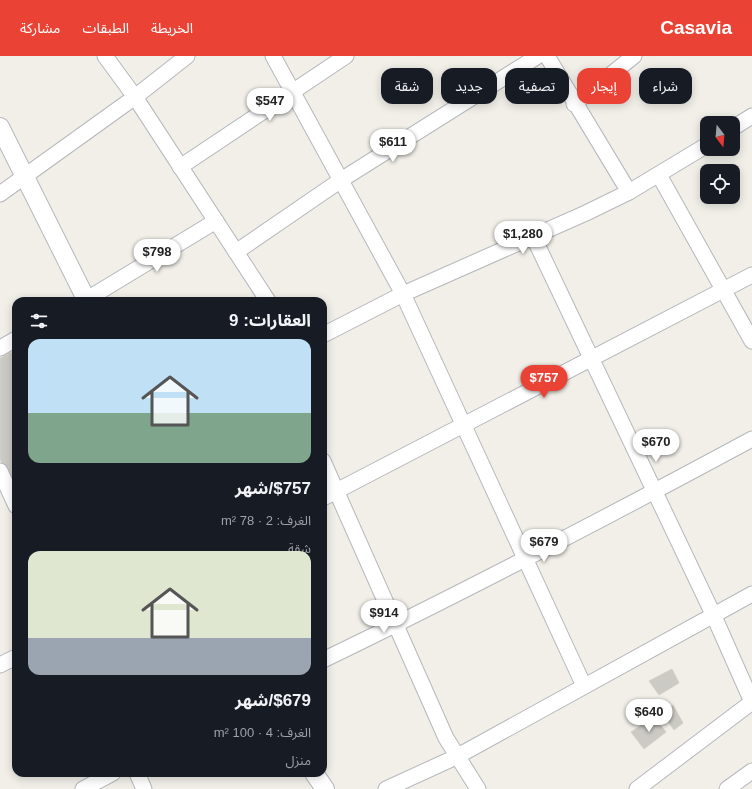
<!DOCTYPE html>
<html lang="ar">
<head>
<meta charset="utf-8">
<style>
	:root { --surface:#171b24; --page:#20242c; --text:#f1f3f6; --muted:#9ea1a6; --accent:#ea4335 }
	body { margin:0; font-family:Helvetica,"Noto Sans Arabic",sans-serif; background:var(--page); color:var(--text); direction:rtl; height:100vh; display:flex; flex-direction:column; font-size:15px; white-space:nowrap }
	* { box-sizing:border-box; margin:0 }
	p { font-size:13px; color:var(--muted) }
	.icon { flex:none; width:22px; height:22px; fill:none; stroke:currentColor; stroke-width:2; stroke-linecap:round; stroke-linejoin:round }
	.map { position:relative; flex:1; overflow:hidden; direction:ltr }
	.drawer { position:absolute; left:12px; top:241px; width:315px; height:480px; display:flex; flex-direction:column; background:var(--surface); border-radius:12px; box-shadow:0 2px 10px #0003; direction:rtl }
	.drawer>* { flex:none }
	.hud { position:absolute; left:339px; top:12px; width:353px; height:36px; direction:rtl; display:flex; gap:8px }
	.needle { width:26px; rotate:164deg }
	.fabs { position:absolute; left:700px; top:60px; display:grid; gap:8px }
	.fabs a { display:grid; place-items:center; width:40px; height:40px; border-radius:8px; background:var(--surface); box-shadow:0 2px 10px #0003; font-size:20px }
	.price { position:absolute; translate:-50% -34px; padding:0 9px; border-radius:14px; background:#fff; color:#222; font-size:13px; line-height:26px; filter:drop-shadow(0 1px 2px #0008) }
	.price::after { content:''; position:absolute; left:50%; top:24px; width:12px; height:9px; margin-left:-6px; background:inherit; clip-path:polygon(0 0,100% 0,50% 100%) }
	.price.active { background:var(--accent); color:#fff }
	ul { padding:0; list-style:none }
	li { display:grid; align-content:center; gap:8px; height:212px; padding:0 16px }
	li span { display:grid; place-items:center; height:124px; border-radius:12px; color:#555 }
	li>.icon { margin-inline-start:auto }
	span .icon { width:72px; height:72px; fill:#fffc; stroke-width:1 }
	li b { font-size:17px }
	h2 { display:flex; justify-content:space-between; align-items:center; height:48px; padding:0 16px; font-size:17px }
	.pill { padding:0 14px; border-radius:12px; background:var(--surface); box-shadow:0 2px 10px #0003; font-size:14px; line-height:36px }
	.pill.active { background:var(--accent); color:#fff }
	header { display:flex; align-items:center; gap:24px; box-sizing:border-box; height:56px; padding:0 20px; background:var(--accent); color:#fff }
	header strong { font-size:19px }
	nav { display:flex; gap:22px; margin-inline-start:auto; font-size:14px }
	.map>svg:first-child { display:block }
	.building { fill:#cccac5; stroke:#d6d1c6 }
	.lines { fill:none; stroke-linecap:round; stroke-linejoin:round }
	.minor-casing { stroke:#b5b8bc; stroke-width:17 }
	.tertiary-casing { stroke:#b5b8bc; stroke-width:20 }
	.minor { stroke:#fff; stroke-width:15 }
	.tertiary { stroke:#fff; stroke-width:18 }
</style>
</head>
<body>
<header>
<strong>Casavia</strong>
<nav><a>الخريطة</a><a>الطبقات</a><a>مشاركة</a></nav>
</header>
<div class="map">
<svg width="752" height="733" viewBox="0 0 752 733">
	<rect width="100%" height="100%" fill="#f1efe8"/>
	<g class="building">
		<polygon points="16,294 16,426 12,428 0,403 0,302"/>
		<polygon points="672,613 679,627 659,639 649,625"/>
		<polygon points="673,649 683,667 674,674 661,656"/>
		<polygon points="654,661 666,676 644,693 631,676"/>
	</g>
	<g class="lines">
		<g class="minor-casing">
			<g id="minor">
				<polyline points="105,0 135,41 268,245"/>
				<polyline points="273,0 403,238 584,630"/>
				<polyline points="547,0 629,136"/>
				<polyline points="574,48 634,0"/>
				<polyline points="733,72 752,60"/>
				<polyline points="180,111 346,0"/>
				<polyline points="659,119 752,285"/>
				<polyline points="0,138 135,41 187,0"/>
				<polyline points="533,180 713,558 752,646"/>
				<polyline points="236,196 341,124 538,0"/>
				<polyline points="84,245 216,165"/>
				<polyline points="323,279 403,238 586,157 629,136 707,89"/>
				<polyline points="0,292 16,283"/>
				<polyline points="323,405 446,682 478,733"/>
				<polyline points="0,415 16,450"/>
				<polyline points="323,442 752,219"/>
				<path d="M323 604C468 534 611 459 752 383"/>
				<polyline points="0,609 16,601"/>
				<polyline points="137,717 144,733"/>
				<polyline points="83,733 113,717"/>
				<polyline points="386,733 456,701 752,538"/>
				<polyline points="637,733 752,646"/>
				<polyline points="727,733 752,715"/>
			</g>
		</g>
		<g class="tertiary-casing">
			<g id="tertiary">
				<polyline points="0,71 87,245"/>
				<polyline points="314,717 325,733"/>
			</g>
		</g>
		<use href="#minor" class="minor"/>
		<use href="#tertiary" class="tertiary"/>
	</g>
</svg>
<div class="fabs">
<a><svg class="needle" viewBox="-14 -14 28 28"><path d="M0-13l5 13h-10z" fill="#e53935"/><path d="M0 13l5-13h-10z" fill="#9ea1a6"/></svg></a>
<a><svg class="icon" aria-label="locate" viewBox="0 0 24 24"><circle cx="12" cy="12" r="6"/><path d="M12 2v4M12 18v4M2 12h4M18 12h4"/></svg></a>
</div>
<b class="price" style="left:270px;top:66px">$547</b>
<b class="price" style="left:393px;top:107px">$611</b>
<b class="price" style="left:523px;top:199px">$1,280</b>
<b class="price" style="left:157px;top:217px">$798</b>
<b class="price active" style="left:544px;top:343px">$757</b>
<b class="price" style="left:656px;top:407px">$670</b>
<b class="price" style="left:544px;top:507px">$679</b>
<b class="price" style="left:384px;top:578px">$914</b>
<b class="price" style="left:649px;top:677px">$640</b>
<div class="hud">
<a class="pill">شراء</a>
<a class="pill active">إيجار</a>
<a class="pill">تصفية</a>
<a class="pill">جديد</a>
<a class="pill">شقة</a>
</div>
<section class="drawer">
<h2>العقارات: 9<svg class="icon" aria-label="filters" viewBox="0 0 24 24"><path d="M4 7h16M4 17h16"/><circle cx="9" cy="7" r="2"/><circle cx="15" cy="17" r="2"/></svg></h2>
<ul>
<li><span style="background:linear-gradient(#bfe0f5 60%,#7fa58c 0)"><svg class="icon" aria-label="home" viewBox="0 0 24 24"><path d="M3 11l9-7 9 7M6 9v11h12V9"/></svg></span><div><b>$757/شهر</b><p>الغرف: 2 · 78 m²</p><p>شقة</p></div></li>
<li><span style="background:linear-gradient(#dfe7d0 70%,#9aa5b1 0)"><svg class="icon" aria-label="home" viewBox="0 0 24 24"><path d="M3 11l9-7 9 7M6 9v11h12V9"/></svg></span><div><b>$679/شهر</b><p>الغرف: 4 · 100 m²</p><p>منزل</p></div></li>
</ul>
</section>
</div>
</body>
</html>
